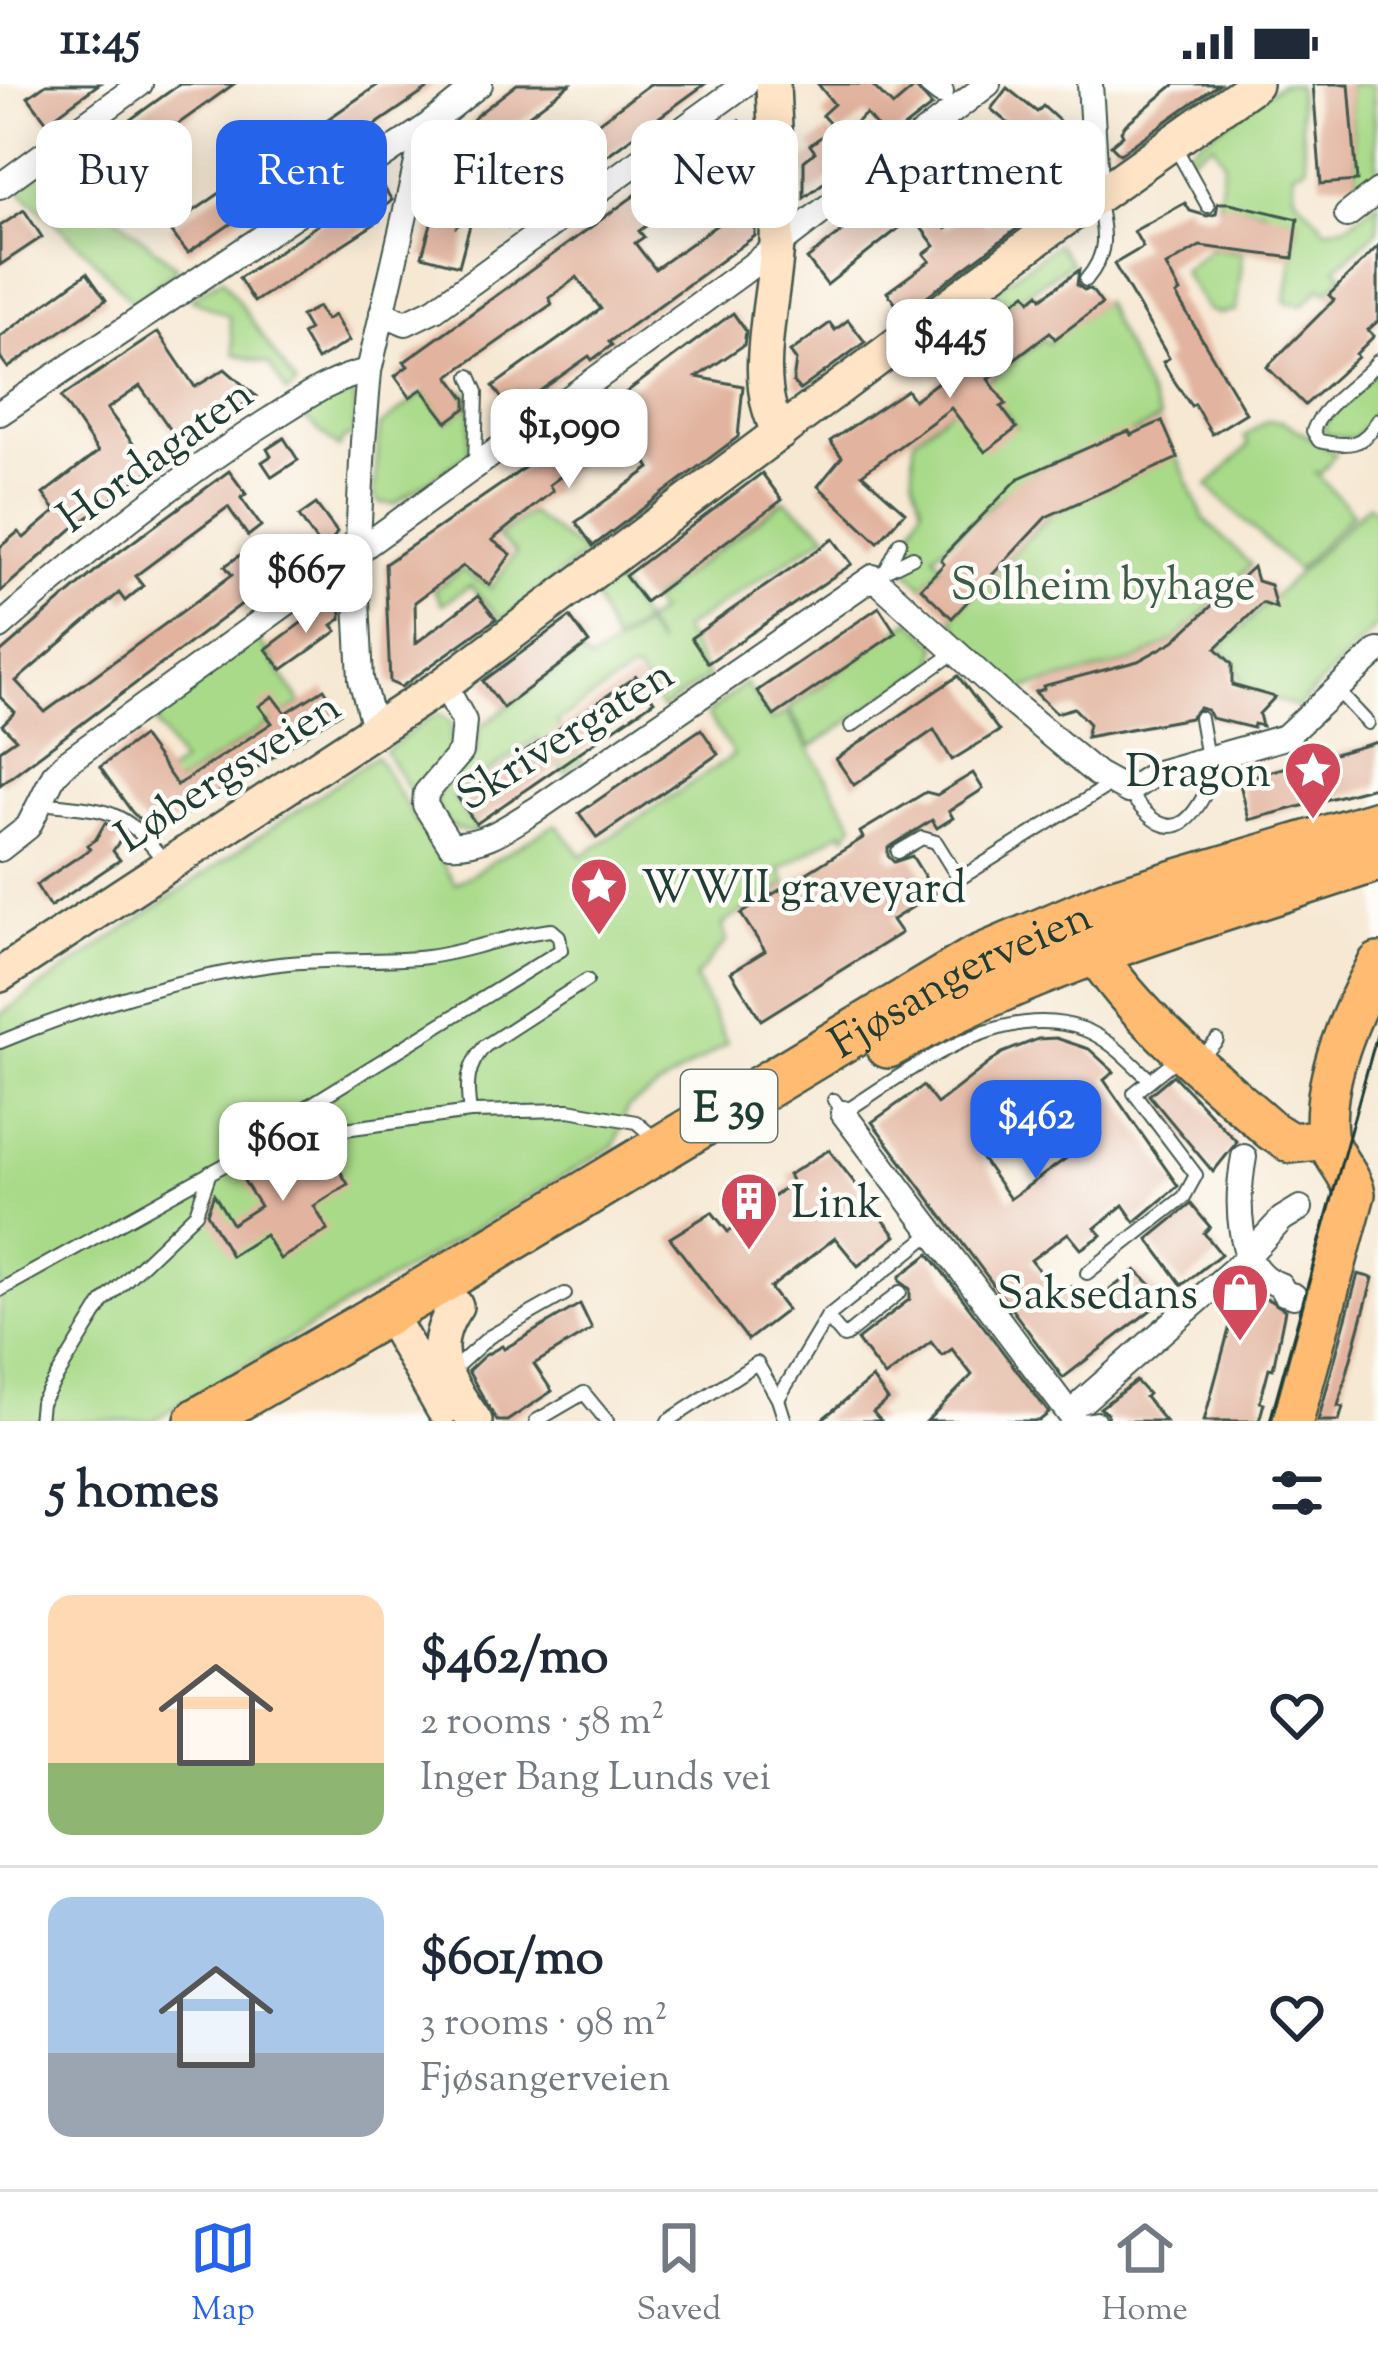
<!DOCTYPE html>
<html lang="en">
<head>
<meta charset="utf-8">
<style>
	:root { --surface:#fff; --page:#f6f6f7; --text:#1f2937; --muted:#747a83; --line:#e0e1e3; --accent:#2563eb }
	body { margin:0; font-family:"Sorts Mill Goudy",serif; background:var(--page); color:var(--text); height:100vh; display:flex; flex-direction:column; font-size:45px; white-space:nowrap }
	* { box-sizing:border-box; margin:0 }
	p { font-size:39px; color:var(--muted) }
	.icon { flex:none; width:66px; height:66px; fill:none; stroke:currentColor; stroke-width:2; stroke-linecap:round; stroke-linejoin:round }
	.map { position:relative; height:1337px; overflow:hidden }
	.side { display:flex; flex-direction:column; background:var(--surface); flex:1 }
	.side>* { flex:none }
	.guide { position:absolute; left:36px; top:36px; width:1308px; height:108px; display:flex; gap:24px }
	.price { position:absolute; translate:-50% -102px; padding:0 27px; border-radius:24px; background:#fff; color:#222; font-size:39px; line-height:78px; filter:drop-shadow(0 3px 6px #0008) }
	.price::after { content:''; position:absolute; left:50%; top:72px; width:36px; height:27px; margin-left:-18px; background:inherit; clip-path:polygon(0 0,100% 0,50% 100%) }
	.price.selected { background:var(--accent); color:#fff }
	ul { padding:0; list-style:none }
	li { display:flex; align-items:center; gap:36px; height:300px; padding:0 48px }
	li+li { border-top:3px solid var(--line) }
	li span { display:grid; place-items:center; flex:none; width:336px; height:240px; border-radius:24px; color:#555 }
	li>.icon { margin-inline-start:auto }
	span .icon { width:144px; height:144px; fill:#fffc; stroke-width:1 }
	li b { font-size:51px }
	h2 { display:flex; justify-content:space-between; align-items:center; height:144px; padding:0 48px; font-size:51px }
	.chip { padding:0 42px; border-radius:24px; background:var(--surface); box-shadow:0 6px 30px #0003; font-size:42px; line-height:108px }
	.chip.selected { background:var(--accent); color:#fff }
	.status { display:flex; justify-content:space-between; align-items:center; height:84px; padding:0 60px; background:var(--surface); direction:ltr }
	.status svg { height:33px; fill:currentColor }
	.menu { display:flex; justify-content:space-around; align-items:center; height:168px; border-top:3px solid var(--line); background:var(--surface); font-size:33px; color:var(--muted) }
	.menu a { display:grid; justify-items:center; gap:6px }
	.menu .selected { color:var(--accent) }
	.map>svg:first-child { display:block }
	.green { fill:#a9da89; stroke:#648c5e; stroke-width:3 }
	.building { fill:#e2b49f; fill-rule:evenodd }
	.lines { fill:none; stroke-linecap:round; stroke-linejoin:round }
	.lane-casing { stroke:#3f574c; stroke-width:16 }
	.street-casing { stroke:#3f574c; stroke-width:28 }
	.secondary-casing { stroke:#3f574c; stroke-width:38 }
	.primary-casing { stroke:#3f574c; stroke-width:44 }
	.highway-casing { stroke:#3f574c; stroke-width:50 }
	.lane { stroke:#fff; stroke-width:12 }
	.street { stroke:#fff; stroke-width:24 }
	.secondary { stroke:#ffe4c6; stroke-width:33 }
	.primary { stroke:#ffbb71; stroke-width:39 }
	.highway { stroke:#ffbb71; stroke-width:45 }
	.tram { stroke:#1f3d34; stroke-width:3 }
	.labels { text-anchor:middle; stroke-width:9; stroke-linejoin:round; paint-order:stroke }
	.shield { fill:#fdfcf7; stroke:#62766e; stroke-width:3 }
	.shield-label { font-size:42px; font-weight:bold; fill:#1f3d34 }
	.street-label { font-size:45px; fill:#1f3d34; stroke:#fdfcf7 }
	.park-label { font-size:45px; fill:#3b5c45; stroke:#fdfcf7 }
	.poi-label { font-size:45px; fill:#1f3d34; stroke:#fdfcf7; text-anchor:end }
</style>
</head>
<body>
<div class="status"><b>11:45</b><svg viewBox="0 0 49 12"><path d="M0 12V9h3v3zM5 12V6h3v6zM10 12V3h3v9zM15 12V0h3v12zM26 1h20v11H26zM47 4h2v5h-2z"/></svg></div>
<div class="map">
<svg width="1378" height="1337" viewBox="0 0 1378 1337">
	<rect width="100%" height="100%" fill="#fdfcf7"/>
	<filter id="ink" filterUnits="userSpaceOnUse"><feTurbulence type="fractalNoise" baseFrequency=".00833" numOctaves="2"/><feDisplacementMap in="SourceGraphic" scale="24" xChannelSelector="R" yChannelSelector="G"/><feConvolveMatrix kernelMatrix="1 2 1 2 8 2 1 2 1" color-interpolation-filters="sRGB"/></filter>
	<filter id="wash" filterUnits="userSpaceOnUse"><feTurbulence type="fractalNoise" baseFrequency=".004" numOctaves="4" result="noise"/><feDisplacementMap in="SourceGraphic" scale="48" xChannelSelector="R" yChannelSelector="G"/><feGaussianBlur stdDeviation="2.7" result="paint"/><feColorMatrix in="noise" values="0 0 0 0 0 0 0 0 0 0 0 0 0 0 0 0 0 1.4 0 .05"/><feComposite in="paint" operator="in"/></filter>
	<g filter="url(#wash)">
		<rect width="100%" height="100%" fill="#f6e8d3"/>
		<g class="green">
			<polygon points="1281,0 1297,0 1306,82 1293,87 1295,111 1326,145 1347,141 1378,118 1378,146 1336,184 1344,191 1327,208 1321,203 1303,221 1286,218 1298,135 1265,130 1265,126 1218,119 1224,77 1213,59 1188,75 1186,67"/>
			<polygon points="1349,0 1373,0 1378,94 1365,103 1358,102 1357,97"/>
			<polygon points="60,74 126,141 178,184 133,219 89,170 17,104"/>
			<polygon points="1057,160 1071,179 1006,223 992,208"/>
			<polygon points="1211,164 1243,169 1236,227 1219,230 1208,226 1182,187"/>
			<polygon points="222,194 296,301 287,309 269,280 234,270 229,232 191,215"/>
			<path d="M1103 218 1160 334C1122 358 1078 366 1038 386 1009 401 963 448 934 470L942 482 923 502 905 485 904 463 922 422 913 392 914 355 952 324 1016 343 985 300 1044 255 1048 259Z"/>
			<path d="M1378 285C1378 315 1378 335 1353 354L1328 351 1323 344 1326 338Z"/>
			<polygon points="459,305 472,312 468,370 395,420 379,419 374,411 380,342 425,308 447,338 470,321"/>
			<polygon points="334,306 348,307 356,317 352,353 344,354 339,364 299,329"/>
			<polygon points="1267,337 1283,337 1336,370 1320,390 1314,387 1353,429 1297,486 1208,402 1249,361 1244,353"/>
			<polygon points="1177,373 1204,435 1251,481 1175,556 1135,577 1015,607 973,571 952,534 1051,430"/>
			<path d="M785 416 828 450 682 546 708 593 662 625 637 588H630L557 638 582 677 565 689 538 654 453 713 479 749C456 748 447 742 435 722L438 707 477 669 479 644 581 569 590 578 643 542 658 562 644 540 658 528 650 517Z"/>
			<polygon points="1368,421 1378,429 1378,540 1297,624 1243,602 1234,576 1219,566"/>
			<polygon points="530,429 585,470 502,536 470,502 442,520 434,506 462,486 491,504 516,469 497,453"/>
			<polygon points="614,495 644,538 613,558 594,512"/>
			<polygon points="911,536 938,561 934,581 811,663 789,625"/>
			<polygon points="257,554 301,619 173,703 165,691 181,679 150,629"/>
			<polygon points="745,599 772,637 787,628 854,740 846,752 842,747 780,785 786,800 723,840 726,858 695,894 727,959 627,1024 615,1061 152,1337 0,1337 0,931 376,672 455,800 556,740 582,772 734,671 707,631"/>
			<polygon points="441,630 452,640 450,663 418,720 385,667 429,634"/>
		</g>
		<g id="blocks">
			<g class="building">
				<polygon points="46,0 99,0 47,38 28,13"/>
				<polygon points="180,0 234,0 125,78 128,82 113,92 92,63"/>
				<polygon points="379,0 435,0 188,169 179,158 169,144"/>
				<polygon points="517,0 570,0 509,46 528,75 521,81 500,59 486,80 458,141 473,130 459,182 422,172 448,78 462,49 477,31"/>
				<polygon points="650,0 705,0 510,142 516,121 506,107"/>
				<polygon points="818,0 871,0 893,22 915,3 932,22 888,56 866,30 840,51 822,31 834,20"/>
				<polygon points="1175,0 1219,0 1120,70 1111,61 1123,51 1121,47 1126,40"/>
				<polygon points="1313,0 1349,0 1357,97 1321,100"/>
				<polygon points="1007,4 1037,28 1043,22 1068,45 1032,91 1054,117 903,230 887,208 930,177 924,170 935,162 913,133 827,201 807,175 888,112 896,121 906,112 946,145 962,128 970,135 977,130 986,141 1016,116 998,97 1036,63 991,25"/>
				<polygon points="739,36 754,57 754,65 639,147 644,153 635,159 655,185 742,123 755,140 755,152 609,258 612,261 592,276 589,272 516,324 510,326 493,302 601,225 577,193 549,214 552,220 449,292 466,315 466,324 447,338 422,305 410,313 395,292 408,282 404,278"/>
				<polygon points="829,47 858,72 804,114 804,77 815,68 810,61"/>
				<polygon points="973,48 990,68 946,105 929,84"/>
				<polygon points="383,103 392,116 375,132 379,137 254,218 239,194 365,109 368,113"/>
				<polygon points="1185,119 1190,127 1207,132 1216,130 1218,119 1230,119 1298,135 1293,174 1200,162 1166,182 1180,208 1176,211 1246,329 1212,350 1194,320 1191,322 1171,292 1163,278 1169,274 1114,180 1143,163 1134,147"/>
				<polygon points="24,126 42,153 0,181 0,142"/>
				<polygon points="1378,162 1378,237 1368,246 1374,252 1356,270 1358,273 1305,321 1267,283 1334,216 1329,211"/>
				<polygon points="1079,186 1077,201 1084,206 1091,205 1102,220 1055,255 1050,248 988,295 1006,320 1001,323 1017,344 985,368 951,324 862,390 905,428 878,458 818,402 842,373 830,357 907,306 914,316 963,279 952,265 1026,209 1031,216 1039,209 1042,214"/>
				<polygon points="87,189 106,216 8,284 0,273 0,253"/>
				<polygon points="318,223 326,236 334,231 349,257 317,276 302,250 309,246 301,232"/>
				<polygon points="733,229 746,247 744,261 697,293 743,302 738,353 593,462 576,438 650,384 626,344 549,401 553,407 492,456 511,470 489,501 463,482 415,518 416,559 478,512 496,535 401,603 390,598 385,480 509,395"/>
				<polygon points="848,236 865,258 800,306 793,298 796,276 790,268 830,239 835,246"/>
				<polygon points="158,248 195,303 225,285 256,312 182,362 140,302 107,325 152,385 71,446 0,508 0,463 18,448 24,454 56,427 43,410 98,368 61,313"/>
				<polygon points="1162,337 1178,374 1046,433 952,534 921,504 944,480 941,476 948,467 1019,394 1117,351 1129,347 1131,351"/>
				<polygon points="284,354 298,376 272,393 262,378 271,372 267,365"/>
				<polygon points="229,387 246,410 241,414 261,442 248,452 228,423 135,492 143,502 125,517 119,509 16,597 45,628 232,491 225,482 250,464 265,483 288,465 300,481 255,510 0,701 0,666 16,655 2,641 15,628 0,613 0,569 107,477"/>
				<polygon points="762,389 782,416 645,518 625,492"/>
				<polygon points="316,420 337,448 325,470 299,432"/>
				<polygon points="833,455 852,480 708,579 691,554"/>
				<polygon points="1253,483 1257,497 1270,501 1276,524 1262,519 1216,564 1232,580 1232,601 1275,613 1259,630 1262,642 1254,640 1253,644 1211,634 1207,626 1199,624 1190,634 1086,653 1089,640 1074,624 1056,629 1035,608 1044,605 1043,602 1138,577 1174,557"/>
				<polygon points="332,516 341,528 341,535 332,541 337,547 282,586 266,565"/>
				<polygon points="879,523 896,549 774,632 757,607"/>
				<polygon points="570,533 589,559 503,624 483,597"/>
				<polygon points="636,592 654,617 476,740 458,714"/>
				<polygon points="958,592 999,647 952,676 934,646 854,701 836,675"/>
				<polygon points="324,605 340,629 166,743 162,736 150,745 132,728 100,683 142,652 177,701 272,639 259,622 273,612 286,629"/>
				<polygon points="701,645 718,670 597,754 579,729"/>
				<polygon points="1378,658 1378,702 1249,736 1239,696"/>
				<polygon points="973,689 983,705 949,727 953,734 937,744 932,736 888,764 888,772 894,778 912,772 935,809 892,836 901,849 761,936 731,888 765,867 741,830 863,754 860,748 926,708 937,711"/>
				<polygon points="105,739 124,750 113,767 120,776 50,823 36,801 90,765 87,761 96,755"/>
				<path d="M1056 954 1089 965 1114 988 1104 996 1178 1102 1135 1138 1123 1121 1095 1144 1102 1151 1081 1165 1068 1149 1031 1176 1057 1211 1071 1202 1087 1223 1136 1186 1165 1215 1063 1294 872 1038 923 1002 937 1020 1002 969 1038 955ZM1055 1009 1067 1015 1101 1049 1010 1115 975 1065 1035 1016Z"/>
				<polygon points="1173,991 1237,1058 1213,1088 1149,1011"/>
				<polygon points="326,1064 348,1100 314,1122 328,1146 280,1175 265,1151 231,1172 207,1129 214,1110 232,1140 260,1122 244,1097 291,1066 299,1079"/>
				<polygon points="829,1066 896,1152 858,1182 835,1154 770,1204 787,1226 748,1256 670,1154 712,1128 728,1148 792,1098 788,1091"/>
				<polygon points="1191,1120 1210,1143 1204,1149 1221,1170 1182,1201 1148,1155"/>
				<polygon points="929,1170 1049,1329 1039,1337 927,1337 972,1291 952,1265 942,1272 931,1258 885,1293 857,1256 910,1215 910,1205 900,1197 900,1192"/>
				<polygon points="1358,1190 1373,1194 1338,1322 1343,1323 1339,1337 1318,1337"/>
				<polygon points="1243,1209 1269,1216 1285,1226 1273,1285 1269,1284 1260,1318 1264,1319 1259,1337 1204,1337 1237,1216 1241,1217"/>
				<polygon points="580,1220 592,1245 534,1280 552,1307 507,1337 497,1337 468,1287 484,1272 502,1262 504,1265"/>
				<polygon points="872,1294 888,1316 873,1328 881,1337 820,1337"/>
				<polygon points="1136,1297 1148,1310 1145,1313 1165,1337 1108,1337 1107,1329 1100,1324"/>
			</g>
		</g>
	</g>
	<g filter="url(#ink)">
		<use href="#blocks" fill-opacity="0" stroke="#3f574c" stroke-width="3"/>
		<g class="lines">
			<g class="lane-casing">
				<g id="lane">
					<polyline points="1174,61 1208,122"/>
					<path d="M1086 196C1108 170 1105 151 1098 119"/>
					<path d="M1378 277C1360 300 1322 320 1313 347L1319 357C1348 363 1363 363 1378 336"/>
					<polyline points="470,292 477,308 475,381"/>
					<polyline points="887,484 900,458"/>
					<polyline points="874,492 913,473"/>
					<polyline points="1337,606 1368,639"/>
					<polyline points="1200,634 1207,674"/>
					<polyline points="851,642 954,569"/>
					<path d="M1128 707C1178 779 1199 726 1222 672"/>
					<path d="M42 719C108 727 122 722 165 778"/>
					<polyline points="898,768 922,754 936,758 959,795 1111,700"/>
					<path d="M0 958C87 922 178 894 272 881 324 873 376 879 427 873 469 868 509 850 552 846L559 852 561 866 305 1024 271 1055"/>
					<polyline points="1201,974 1217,956"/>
					<path d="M834 1016 843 1029C909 987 1000 915 1083 945 1110 955 1130 977 1150 996"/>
					<path d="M470 1028C466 1001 466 983 485 962L587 896"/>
					<polyline points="1087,1189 1184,1113 1196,1091 1134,1009 1180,972"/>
					<polyline points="0,1206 271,1055 470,1028 569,1026 636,1038 658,1057"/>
					<polyline points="900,1208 844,1253 827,1233 931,1150"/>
					<polyline points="448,1290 489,1253 565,1210"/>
					<polyline points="778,1315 827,1233"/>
					<polyline points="39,1337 41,1319 103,1218 196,1129 210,1088"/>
					<polyline points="536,1337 584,1309 607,1337"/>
					<polyline points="668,1337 757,1279 778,1315 785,1337"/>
					<polyline points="1077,1337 1098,1334"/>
				</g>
			</g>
			<g class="street-casing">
				<g id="street">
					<polyline points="931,0 941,8"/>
					<polyline points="1090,0 1097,112"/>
					<polyline points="0,102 140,0"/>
					<polyline points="1347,131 1378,107"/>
					<polyline points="382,229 406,239 435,225 745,0"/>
					<polyline points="0,329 425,44 480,0"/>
					<path d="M0 543C86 468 174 396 271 335 303 315 332 294 369 287"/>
					<path d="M444 600 464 637 461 668 426 709 425 721 450 760C484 762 509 742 537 725L873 493 1012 619 1097 690 1128 707 1154 690 1285 653 1378 567"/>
					<polyline points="374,644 361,595 356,497 363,358 369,287 425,44"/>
					<polyline points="0,765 28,743 54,691 67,678 742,189 988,0"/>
					<polyline points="843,1029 1075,1337"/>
					<path d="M1244 1073C1237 1111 1233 1188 1280 1201L1284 1209 1294 1212"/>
					<polyline points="1083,1317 1241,1179 1282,1135 1300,1124"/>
				</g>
			</g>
			<g class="secondary-casing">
				<g id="secondary">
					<path d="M773 0C775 52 779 105 777 158 775 216 748 298 780 349"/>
					<polyline points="0,891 444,600 1044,150 1255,0"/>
					<path d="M456 1222C425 1267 447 1297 475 1337"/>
					<polyline points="387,1227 443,1325"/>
				</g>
			</g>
			<g class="primary-casing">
				<g id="primary">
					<path d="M1081 841C1111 915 1212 993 1272 1047L1291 1059 1327 1055"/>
					<path d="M1293 1337 1355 1110C1351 1089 1329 1071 1327 1051 1321 994 1352 927 1378 879"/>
				</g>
			</g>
			<g class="highway-casing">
				<g id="highway">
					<path d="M888 961C1040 874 1213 830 1378 774"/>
					<path id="s1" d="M198 1337 449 1192 973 877 1108 819 1378 739"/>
				</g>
			</g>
			<use href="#lane" class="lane"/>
			<use href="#street" class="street"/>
			<use href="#secondary" class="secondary"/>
			<use href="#primary" class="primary"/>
			<use href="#highway" class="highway"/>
			<polyline class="tram" points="1270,1337 1378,947"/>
		</g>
	</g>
	<defs>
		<g id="sight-pin" transform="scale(3)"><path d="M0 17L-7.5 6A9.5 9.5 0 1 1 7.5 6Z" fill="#d1495b" stroke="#fdfcf7"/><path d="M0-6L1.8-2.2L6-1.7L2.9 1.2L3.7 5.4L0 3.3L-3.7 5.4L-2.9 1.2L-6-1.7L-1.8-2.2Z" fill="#fff"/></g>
		<g id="building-pin" transform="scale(3)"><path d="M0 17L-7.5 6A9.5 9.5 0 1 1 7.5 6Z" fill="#d1495b" stroke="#fdfcf7"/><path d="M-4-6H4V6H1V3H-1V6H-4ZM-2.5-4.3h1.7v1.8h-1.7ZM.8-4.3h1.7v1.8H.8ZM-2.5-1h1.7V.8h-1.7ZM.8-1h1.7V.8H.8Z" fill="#fff"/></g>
		<g id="shop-pin" transform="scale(3)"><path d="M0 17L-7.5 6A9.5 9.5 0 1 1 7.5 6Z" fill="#d1495b" stroke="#fdfcf7"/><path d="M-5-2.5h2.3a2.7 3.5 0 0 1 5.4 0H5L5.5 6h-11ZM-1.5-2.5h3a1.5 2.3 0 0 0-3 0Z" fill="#fff"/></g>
	</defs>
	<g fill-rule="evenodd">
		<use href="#sight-pin" x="1313" y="686"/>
		<use href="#sight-pin" x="599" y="802"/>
		<use href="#building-pin" x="749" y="1117"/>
		<use href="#shop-pin" x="1240" y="1208"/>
	</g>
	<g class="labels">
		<rect class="shield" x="681" y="986" width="96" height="72" rx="9"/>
		<g class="shield-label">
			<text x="729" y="1037">E 39</text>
		</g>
		<g class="street-label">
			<text transform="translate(154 370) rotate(-36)" y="16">Hordagaten</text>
			<text transform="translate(564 649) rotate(-32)" y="16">Skrivergaten</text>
			<text transform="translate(227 686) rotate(-33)" y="16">Løbergsveien</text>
			<text dy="16" stroke="none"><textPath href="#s1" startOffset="882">Fjøsangerveien</textPath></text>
		</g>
		<g class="park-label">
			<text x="1103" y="515">Solheim byhage</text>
		</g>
		<g class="poi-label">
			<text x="1271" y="702">Dragon</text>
			<text x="641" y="818" text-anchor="start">WWII graveyard</text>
			<text x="791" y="1133" text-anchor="start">Link</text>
			<text x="1198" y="1224">Saksedans</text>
		</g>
	</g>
</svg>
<b class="price" style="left:950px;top:317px">$445</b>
<b class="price" style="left:569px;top:407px">$1,090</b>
<b class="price" style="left:306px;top:552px">$667</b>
<b class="price selected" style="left:1036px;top:1098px">$462</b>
<b class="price" style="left:283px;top:1120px">$601</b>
<div class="guide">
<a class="chip">Buy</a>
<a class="chip selected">Rent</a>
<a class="chip">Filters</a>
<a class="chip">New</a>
<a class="chip">Apartment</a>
</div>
</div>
<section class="side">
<h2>5 homes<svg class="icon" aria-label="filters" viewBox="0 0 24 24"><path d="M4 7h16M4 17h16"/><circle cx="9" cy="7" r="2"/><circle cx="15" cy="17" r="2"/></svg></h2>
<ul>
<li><span style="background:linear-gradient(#ffd9b3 70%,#8fb573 0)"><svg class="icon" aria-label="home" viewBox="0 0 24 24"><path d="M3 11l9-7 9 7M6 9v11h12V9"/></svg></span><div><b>$462/mo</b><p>2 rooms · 58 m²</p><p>Inger Bang Lunds vei</p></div><svg class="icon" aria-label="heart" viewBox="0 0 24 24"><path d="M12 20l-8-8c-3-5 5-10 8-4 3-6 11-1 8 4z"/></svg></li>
<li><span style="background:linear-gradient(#a9c7e8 65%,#9aa5b1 0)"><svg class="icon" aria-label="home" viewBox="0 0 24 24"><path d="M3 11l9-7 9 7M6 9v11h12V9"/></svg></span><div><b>$601/mo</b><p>3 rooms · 98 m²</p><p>Fjøsangerveien</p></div><svg class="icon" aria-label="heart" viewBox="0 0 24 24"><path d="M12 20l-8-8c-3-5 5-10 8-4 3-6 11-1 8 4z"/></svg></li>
</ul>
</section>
<nav class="menu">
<a class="selected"><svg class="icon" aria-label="map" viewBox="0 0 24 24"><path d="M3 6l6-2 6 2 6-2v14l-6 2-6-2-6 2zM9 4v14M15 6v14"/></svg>Map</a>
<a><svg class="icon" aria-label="saved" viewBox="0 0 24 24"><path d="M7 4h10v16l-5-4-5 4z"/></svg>Saved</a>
<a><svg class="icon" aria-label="home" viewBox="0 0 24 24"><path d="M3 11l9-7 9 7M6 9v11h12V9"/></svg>Home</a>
</nav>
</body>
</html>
